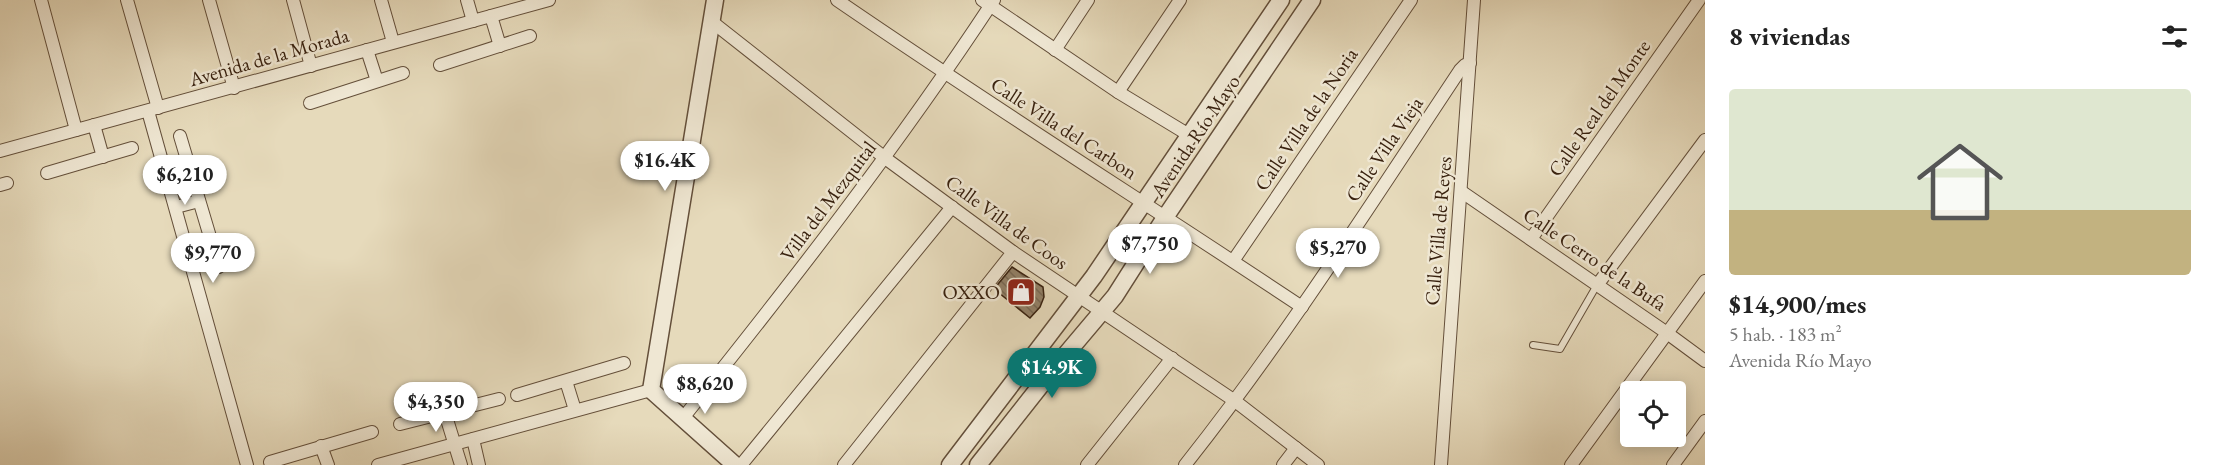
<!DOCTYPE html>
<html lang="es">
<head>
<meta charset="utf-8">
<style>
	:root { --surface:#fff; --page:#f2f2f2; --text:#222; --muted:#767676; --line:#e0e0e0; --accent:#0f766e }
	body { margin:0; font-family:"EB Garamond",serif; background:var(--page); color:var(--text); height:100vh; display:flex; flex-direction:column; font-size:22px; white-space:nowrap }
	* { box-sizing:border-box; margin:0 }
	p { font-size:20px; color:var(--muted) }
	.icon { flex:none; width:33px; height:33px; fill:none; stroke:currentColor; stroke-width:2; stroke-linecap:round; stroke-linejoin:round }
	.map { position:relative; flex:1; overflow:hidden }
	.sheet { display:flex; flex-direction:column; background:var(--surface); width:510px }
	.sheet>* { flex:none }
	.buttons { position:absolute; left:1620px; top:381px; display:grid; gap:12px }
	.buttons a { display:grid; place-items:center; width:66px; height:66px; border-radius:6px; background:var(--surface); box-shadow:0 3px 15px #0003; font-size:30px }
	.price { position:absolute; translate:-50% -51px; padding:0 14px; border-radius:21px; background:#fff; color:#222; font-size:20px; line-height:39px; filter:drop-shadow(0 2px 3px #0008) }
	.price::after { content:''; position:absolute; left:50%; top:36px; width:18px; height:14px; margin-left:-9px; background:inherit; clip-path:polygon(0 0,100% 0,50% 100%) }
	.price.current { background:var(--accent); color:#fff }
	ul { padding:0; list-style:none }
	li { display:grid; align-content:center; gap:12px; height:318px; padding:0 24px }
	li+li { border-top:2px solid var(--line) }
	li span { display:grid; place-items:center; height:186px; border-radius:6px; color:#555 }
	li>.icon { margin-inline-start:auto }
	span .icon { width:108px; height:108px; fill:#fffc; stroke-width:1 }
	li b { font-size:26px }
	h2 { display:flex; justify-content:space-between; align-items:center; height:72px; padding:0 24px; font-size:26px }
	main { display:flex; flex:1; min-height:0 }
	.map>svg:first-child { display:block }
	.building { fill:url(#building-back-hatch); stroke:#38210f; stroke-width:1.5 }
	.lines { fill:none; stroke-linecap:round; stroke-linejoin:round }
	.service-casing { stroke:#644f3a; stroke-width:8 }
	.minor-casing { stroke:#644f3a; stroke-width:14 }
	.tertiary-casing { stroke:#644f3a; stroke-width:19 }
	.service { stroke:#efe7d3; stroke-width:6 }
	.minor { stroke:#efe7d3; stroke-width:12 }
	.tertiary { stroke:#efe7d3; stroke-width:16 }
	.labels { text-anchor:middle; stroke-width:5; stroke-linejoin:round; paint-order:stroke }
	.street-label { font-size:20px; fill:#38210f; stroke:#efe7d3 }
	.poi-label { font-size:20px; fill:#38210f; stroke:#efe7d3; text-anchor:end }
</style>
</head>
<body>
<main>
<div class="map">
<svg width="1705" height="465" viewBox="0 0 1705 465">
	<defs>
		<pattern id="building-back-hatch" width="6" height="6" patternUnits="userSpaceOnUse" patternTransform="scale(1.5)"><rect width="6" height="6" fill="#928168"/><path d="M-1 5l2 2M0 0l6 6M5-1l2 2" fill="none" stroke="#786954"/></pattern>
	</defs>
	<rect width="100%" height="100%" fill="#e6dabb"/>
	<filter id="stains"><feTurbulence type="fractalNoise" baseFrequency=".00333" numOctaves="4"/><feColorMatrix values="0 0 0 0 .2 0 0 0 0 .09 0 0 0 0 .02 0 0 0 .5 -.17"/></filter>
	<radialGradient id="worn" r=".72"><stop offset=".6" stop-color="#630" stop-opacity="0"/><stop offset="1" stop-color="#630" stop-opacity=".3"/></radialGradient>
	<polygon class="building" points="1012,267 1043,287 1044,297 1040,307 1030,318 994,289"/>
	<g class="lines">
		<g class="service-casing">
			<polyline id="service" points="1533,345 1560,349 1597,285"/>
		</g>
		<g class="minor-casing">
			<g id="minor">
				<polyline points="41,0 76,130"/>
				<polyline points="127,0 158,108"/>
				<polyline points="209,0 234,88"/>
				<polyline points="293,0 311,66"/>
				<polyline points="381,0 393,42"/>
				<polyline points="467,0 473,21"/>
				<path d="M837 0C990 105 1147 204 1302 307"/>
				<polyline points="982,0 1118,92 1189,135"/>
				<polyline points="491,16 500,46"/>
				<polyline points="711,21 885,158 1013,252 1235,401 1318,465"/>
				<polyline points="367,50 377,81"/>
				<polyline points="1055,50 1088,0"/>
				<polyline points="440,65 530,36"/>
				<polyline points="1118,92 1180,0"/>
				<polyline points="310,103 403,73"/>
				<polyline points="148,111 247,465"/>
				<polyline points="94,125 103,157"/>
				<polyline points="180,136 219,267"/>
				<polyline points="0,151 549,0"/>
				<polyline points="47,173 132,148"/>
				<polyline points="0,185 7,183"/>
				<polyline points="1462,192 1667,333 1705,361"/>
				<polyline points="176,207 199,201"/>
				<polyline points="1531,239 1699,0"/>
				<polyline points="1233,261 1411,0"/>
				<polyline points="1598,284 1705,140"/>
				<polyline points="566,381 575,410"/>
				<polyline points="517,395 624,363"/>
				<polyline points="445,413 461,465"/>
				<path d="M683 418C791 283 898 146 994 0"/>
				<polyline points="400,424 499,399"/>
				<polyline points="473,439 479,465"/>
				<polyline points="321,446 328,465"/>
				<polyline points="270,462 372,432"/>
				<polyline points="378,465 651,390"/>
				<polyline points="741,465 952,207"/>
				<polyline points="844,465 1013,252"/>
				<polyline points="1087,465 1172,358"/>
				<path d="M1185 465C1285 339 1371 204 1460 70L1465 65 1470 63"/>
				<polyline points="1283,465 1296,448"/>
				<polyline points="1441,465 1474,0"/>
				<polyline points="1571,465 1705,281"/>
				<polyline points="1673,465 1705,421"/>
			</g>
		</g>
		<g class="tertiary-casing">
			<g id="tertiary">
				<polyline points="715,0 651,390 735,465"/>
				<polyline points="950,465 1094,276 1281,0"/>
				<polyline points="978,465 1056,366 1115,296 1166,216 1312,0"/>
			</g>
		</g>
		<use href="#service" class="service"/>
		<use href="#minor" class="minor"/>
		<use href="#tertiary" class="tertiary"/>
	</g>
	<defs>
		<g id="shop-square" transform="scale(1.5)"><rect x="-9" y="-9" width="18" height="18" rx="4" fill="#8f2418" stroke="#efe7d3"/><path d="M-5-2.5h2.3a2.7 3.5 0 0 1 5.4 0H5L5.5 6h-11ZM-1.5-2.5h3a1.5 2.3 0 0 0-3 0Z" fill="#fff"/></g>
	</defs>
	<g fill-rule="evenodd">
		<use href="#shop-square" x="1021" y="292"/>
	</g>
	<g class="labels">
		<g class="street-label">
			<text transform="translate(269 57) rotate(-16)" y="7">Avenida de la Morada</text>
			<text transform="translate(1599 108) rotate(-55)" y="7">Calle Real del Monte</text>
			<text transform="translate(1306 119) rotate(-56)" y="7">Calle Villa de la Noria</text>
			<text transform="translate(1064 128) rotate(33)" y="7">Calle Villa del Carbon</text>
			<text transform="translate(1195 136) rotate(-56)" y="7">Avenida Río Mayo</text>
			<text transform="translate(1384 149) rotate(-56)" y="7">Calle Villa Vieja</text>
			<text transform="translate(828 201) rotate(-53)" y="7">Villa del Mezquital</text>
			<text transform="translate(1007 222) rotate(36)" y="7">Calle Villa de Coos</text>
			<text transform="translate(1438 231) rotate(-85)" y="7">Calle Villa de Reyes</text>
			<text transform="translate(1595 259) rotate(34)" y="7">Calle Cerro de la Bufa</text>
		</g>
		<g class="poi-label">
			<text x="1000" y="299">OXXO</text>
		</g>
	</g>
	<rect width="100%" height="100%" filter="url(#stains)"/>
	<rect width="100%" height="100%" fill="url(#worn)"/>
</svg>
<div class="buttons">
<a><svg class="icon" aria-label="locate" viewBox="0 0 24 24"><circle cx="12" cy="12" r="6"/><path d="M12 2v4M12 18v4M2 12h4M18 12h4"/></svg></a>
</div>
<b class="price" style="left:665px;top:192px">$16.4K</b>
<b class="price" style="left:185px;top:206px">$6,210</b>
<b class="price" style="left:1150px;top:275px">$7,750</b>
<b class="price" style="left:1338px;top:279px">$5,270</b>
<b class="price" style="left:213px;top:284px">$9,770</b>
<b class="price current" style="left:1052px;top:399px">$14.9K</b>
<b class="price" style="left:705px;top:415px">$8,620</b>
<b class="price" style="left:436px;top:433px">$4,350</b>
</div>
<section class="sheet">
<h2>8 viviendas<svg class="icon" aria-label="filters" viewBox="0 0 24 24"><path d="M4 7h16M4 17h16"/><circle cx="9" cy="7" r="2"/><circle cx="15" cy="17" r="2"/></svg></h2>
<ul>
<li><span style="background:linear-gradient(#dfe7d0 65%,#c2b280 0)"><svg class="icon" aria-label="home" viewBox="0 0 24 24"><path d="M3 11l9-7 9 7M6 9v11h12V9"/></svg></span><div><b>$14,900/mes</b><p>5 hab. · 183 m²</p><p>Avenida Río Mayo</p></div></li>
</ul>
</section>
</main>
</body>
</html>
